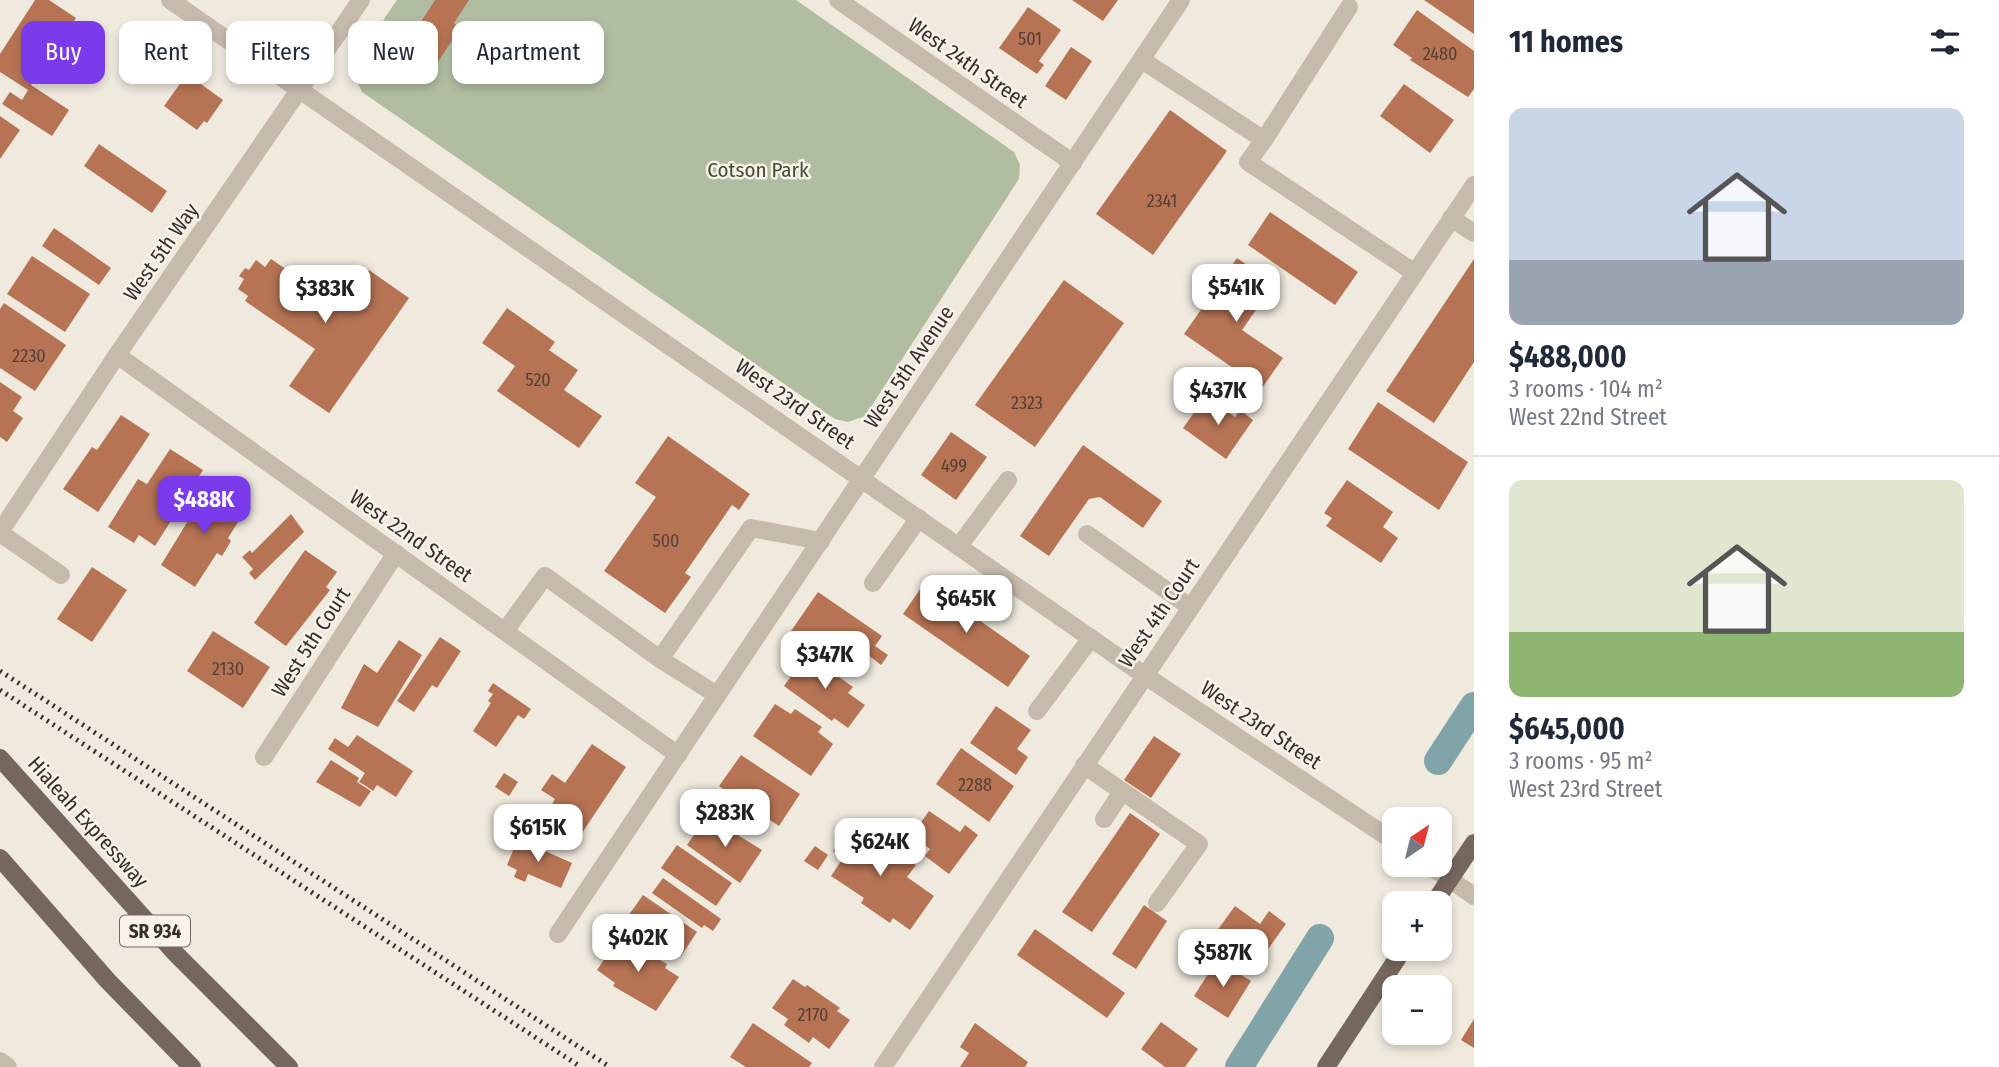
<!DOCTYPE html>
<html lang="en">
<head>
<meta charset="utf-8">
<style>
	:root { --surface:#fff; --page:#f2f2f3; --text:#1f2937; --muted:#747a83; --line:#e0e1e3; --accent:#7c3aed }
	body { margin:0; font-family:"Fira Sans Condensed",sans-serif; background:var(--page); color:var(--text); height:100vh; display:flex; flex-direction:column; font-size:26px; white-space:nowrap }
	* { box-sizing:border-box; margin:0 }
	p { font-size:23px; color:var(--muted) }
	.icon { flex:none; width:38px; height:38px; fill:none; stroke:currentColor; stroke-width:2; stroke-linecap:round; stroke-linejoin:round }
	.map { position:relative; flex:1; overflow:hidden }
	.sheet { display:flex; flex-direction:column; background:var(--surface); width:525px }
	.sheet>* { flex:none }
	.top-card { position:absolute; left:21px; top:21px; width:665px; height:63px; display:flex; gap:14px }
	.needle { width:46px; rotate:35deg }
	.fabs { position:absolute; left:1382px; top:807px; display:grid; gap:14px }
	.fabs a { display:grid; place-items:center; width:70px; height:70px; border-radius:14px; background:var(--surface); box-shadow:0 4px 10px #0003; font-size:35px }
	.price { position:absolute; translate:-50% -60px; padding:0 16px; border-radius:14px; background:#fff; color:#222; font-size:23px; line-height:46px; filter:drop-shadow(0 2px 4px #0008) }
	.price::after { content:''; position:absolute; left:50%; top:42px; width:21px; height:16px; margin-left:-10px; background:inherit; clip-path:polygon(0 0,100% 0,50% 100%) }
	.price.on { background:var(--accent); color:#fff }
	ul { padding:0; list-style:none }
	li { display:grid; align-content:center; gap:14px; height:371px; padding:0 35px }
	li+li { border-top:2px solid var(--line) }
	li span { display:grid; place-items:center; height:217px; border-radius:14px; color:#555 }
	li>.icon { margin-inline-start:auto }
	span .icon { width:126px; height:126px; fill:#fffc; stroke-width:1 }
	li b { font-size:30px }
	h2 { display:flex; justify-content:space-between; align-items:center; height:84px; padding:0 35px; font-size:30px }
	.chip { padding:0 24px; border-radius:14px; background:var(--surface); box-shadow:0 4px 10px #0003; font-size:24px; line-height:63px }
	.chip.on { background:var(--accent); color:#fff }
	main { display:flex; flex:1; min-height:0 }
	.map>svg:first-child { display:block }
	.green { fill:#b1bda0 }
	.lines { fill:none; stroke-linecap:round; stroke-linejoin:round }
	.canal { stroke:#81a4a9; stroke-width:28 }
	.building { fill:#b77455 }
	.minor { stroke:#c6baac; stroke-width:18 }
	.major { stroke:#75675d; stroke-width:18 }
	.rail { stroke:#352e2a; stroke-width:5; stroke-dasharray:2 5; stroke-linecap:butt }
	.labels { text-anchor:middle; stroke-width:5; stroke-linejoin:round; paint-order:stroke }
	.number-label { font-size:18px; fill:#564035 }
	.shield { fill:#f8f2ea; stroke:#706964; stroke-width:2 }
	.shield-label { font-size:19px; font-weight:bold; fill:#352e2a }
	.street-label { font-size:21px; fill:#352e2a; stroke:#f8f2ea }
	.park-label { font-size:21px; fill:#425031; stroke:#f8f2ea }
</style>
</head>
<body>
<main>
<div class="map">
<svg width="1474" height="1067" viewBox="0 0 1474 1067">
	<rect width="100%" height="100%" fill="#efe9de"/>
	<polygon class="green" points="397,0 796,0 1014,152 1020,165 1019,179 865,416 848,422 835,419 362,92 355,78 354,63"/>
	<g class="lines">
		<g class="canal">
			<polyline points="1438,761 1474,706"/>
			<polyline points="1239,1067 1320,938"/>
		</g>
	</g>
	<g class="building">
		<polygon points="35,0 49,0 76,18 31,85 69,110 52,136 2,104 10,92 22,100 28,90 0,72 0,54"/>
		<polygon points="435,0 469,0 454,23 460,28 436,65 406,45"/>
		<polygon points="1072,0 1118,0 1103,21"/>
		<polygon points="1424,0 1474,0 1474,34"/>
		<polygon points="1028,7 1061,30 1039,61 1044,65 1037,74 999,48"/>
		<polygon points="1417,10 1474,51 1474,89 1468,97 1410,60 1412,58 1393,45"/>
		<polygon points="1071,47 1092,61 1066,100 1045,86"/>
		<polygon points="187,74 223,100 207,123 204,121 197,130 164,106"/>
		<polygon points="1404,84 1454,120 1430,153 1380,116"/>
		<polygon points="1170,110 1227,151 1153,255 1096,214"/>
		<polygon points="0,116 20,130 0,159"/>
		<polygon points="99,144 167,191 152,213 84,166"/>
		<polygon points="1270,212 1358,272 1335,305 1248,245"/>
		<polygon points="54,228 111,268 99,285 42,246"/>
		<polygon points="32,256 90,294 65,332 7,294"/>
		<polygon points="1237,258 1274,284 1242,330 1283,358 1262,388 1184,334"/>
		<polygon points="271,259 343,308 369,270 409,298 329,413 289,386 315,349 245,301 248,296 238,289 244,279 239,276 245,268 249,270 256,260 265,267"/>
		<polygon points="1474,259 1474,362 1434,423 1386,391"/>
		<polygon points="1064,280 1124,323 1035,447 975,405"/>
		<polygon points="4,303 66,345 35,391 0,368 0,309"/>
		<polygon points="507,308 555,342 549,350 578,370 564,390 602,416 579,448 497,391 515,366 482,343"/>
		<polygon points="0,382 22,397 13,411 23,418 7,442 0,437"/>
		<polygon points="1206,396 1235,417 1240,410 1253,420 1226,459 1183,428"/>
		<polygon points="1378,402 1468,462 1439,510 1348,449"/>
		<polygon points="121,415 150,434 98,512 63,489 92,447 97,450"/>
		<polygon points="951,432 987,457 956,500 921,475"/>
		<polygon points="668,436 750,494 739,510 732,505 685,573 691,577 665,613 604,571 656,497 635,483"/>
		<polygon points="1083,445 1162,501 1143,528 1100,497 1089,499 1049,556 1020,536"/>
		<polygon points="170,449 203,470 155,546 139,535 134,543 108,527 138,479 147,484"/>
		<polygon points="1347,480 1393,512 1383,527 1398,538 1381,563 1326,526 1332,518 1324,513"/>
		<polygon points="210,485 247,508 228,538 231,541 222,556 217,553 195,587 161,565"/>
		<polygon points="291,514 304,532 255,580 249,573 253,569 242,557 250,550 252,553"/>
		<polygon points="305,550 337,572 326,587 330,590 286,646 254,623"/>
		<polygon points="92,567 127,590 92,642 57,619"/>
		<polygon points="925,582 1030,656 1008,687 903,614"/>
		<polygon points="818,592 882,636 875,646 888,655 881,665 868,655 855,675 791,631"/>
		<polygon points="213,631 270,667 243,708 187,671"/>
		<polygon points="440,637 461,651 437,688 432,685 414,712 397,701"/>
		<polygon points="399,640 422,655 378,727 341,708 364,664 377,673"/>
		<polygon points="806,656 812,660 815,656 840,675 839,677 853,687 848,693 865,705 848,728 834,718 832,721 784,686"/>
		<polygon points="493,683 531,709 524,719 518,715 496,747 473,731 491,703 488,701 493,694 488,691"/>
		<polygon points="775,704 791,714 795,709 822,727 818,732 833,744 811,776 753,736"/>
		<polygon points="996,706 1031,730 1017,749 1028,757 1016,775 970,743"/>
		<polygon points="357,735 413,771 396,797 377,785 373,791 366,786 359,782 365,773 328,749 335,738 348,747"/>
		<polygon points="1154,736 1181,754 1151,798 1124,780"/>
		<polygon points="592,744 626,767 582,833 548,811 555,799 541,790 552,774 565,783"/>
		<polygon points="961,748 1014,786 989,822 936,784"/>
		<polygon points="741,755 800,794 779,826 719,786"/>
		<polygon points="331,760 359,778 357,782 371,791 360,807 316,782"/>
		<polygon points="504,773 518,782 509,796 495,787"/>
		<polygon points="929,811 960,832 965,825 978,835 949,874 925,856 930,849 912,835"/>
		<polygon points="1130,813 1160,834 1092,932 1062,912"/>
		<polygon points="707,816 762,850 740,883 687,845"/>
		<polygon points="852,823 916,865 907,877 934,896 910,930 893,918 890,923 861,903 864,898 831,876 843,858 833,851"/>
		<polygon points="518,839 572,863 561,888 528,874 525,882 514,877 517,870 507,865"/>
		<polygon points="677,845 732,883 716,906 661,868"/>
		<polygon points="815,846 828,855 818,870 804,861"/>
		<polygon points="663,878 721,919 713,931 704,925 702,928 652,893"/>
		<polygon points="643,895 697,932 681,956 626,919"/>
		<polygon points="1144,905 1167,921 1136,969 1112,954"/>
		<polygon points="1235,906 1260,924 1269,911 1286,924 1253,970 1211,939"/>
		<polygon points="1035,929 1125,993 1107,1018 1017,955"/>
		<polygon points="619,937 667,964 665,968 679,977 656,1011 613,986 615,983 597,970"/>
		<polygon points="1217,960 1251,981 1228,1018 1194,996"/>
		<polygon points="793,979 805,987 807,985 840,1008 837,1011 850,1020 829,1049 813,1037 809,1043 784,1025 788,1019 772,1008"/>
		<polygon points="1474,1019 1474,1048 1461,1040"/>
		<polygon points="1161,1022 1198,1049 1185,1067 1165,1067 1141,1049"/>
		<polygon points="753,1023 812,1063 809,1067 746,1067 730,1057"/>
		<polygon points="975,1023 1028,1062 1025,1067 960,1067 969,1053 960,1047"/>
	</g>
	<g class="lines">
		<g class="minor">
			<polyline points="170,0 1144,675 1395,842"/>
			<polyline points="838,0 1073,163"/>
			<polyline points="1142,60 1264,140 1349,7"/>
			<polyline points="1264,140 1248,162 1415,273"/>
			<polyline points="1451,218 1474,233"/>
			<polyline points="117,355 678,755"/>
			<polyline points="0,532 117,355 361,0"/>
			<polyline points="0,533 61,575"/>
			<polyline points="1087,534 1190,607"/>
			<polyline points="959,546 1008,480"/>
			<polyline points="873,583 919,518"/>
			<polyline points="505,631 545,576 660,659"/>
			<polyline points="717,695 660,659 751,528 821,541"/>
			<polyline points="1037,711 1091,638"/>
			<polyline points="264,757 396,553"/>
			<polyline points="1084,765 1199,844 1157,903"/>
			<polyline points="1104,819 1122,792"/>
			<polyline points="1427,864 1474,896"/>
			<polyline points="558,934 1181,0"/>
			<polyline points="0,1061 8,1067"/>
			<polyline points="883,1067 1474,185"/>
		</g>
		<g class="major">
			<polyline points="0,758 176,954 289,1067"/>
			<polyline points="0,858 108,981 192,1067"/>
			<polyline points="1434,903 1474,843"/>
			<polyline points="1326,1067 1404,948"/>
		</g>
		<g class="rail">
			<polyline points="0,671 610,1067"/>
			<polyline points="0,690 581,1067"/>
		</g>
	</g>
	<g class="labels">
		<g class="number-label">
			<text x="1030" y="45">501</text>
			<text x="1440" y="60">2480</text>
			<text x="1162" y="207">2341</text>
			<text x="29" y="362">2230</text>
			<text x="538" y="386">520</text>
			<text x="1027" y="409">2323</text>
			<text x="954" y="472">499</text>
			<text x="666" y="547">500</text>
			<text x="228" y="675">2130</text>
			<text x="975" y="791">2288</text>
			<text x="813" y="1021">2170</text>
		</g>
		<rect class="shield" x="120" y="915.5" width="70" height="31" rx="5"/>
		<g class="shield-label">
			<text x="155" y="938">SR 934</text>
		</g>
		<g class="street-label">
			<text transform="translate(968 63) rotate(35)" y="7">West 24th Street</text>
			<text transform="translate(161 252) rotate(-55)" y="7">West 5th Way</text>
			<text transform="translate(909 367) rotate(-56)" y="7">West 5th Avenue</text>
			<text transform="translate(795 404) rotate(35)" y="7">West 23rd Street</text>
			<text transform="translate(411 536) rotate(35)" y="7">West 22nd Street</text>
			<text transform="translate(1159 613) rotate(-56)" y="7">West 4th Court</text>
			<text transform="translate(311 642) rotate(-57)" y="7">West 5th Court</text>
			<text transform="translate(1261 725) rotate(34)" y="7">West 23rd Street</text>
			<text transform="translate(88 822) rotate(48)" y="7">Hialeah Expressway</text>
		</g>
		<g class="park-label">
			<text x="758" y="177">Cotson Park</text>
		</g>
	</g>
</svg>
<div class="fabs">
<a><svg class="needle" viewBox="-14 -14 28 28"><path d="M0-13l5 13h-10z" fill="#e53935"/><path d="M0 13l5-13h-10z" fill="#747a83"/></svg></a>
<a>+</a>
<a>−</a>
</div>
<b class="price" style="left:1236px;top:324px">$541K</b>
<b class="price" style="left:325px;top:325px">$383K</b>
<b class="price" style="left:1218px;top:427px">$437K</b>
<b class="price on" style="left:204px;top:536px">$488K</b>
<b class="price" style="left:966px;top:635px">$645K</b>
<b class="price" style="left:825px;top:691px">$347K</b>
<b class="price" style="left:725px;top:849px">$283K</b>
<b class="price" style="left:538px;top:864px">$615K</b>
<b class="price" style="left:880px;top:878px">$624K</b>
<b class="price" style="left:638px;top:974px">$402K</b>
<b class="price" style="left:1223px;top:989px">$587K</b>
<div class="top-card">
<a class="chip on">Buy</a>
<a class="chip">Rent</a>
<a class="chip">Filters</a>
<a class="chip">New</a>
<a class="chip">Apartment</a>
</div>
</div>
<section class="sheet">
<h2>11 homes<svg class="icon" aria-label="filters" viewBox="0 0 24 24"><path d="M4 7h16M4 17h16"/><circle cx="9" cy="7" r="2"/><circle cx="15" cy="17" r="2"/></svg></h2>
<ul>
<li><span style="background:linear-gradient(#c9d6e8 70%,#9aa5b1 0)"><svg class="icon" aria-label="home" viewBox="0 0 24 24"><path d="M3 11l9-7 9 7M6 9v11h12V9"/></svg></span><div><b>$488,000</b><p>3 rooms · 104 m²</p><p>West 22nd Street</p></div></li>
<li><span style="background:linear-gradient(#dfe7d0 70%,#8fb573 0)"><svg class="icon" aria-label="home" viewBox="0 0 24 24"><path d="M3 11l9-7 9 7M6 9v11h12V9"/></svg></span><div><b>$645,000</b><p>3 rooms · 95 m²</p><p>West 23rd Street</p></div></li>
</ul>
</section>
</main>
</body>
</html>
